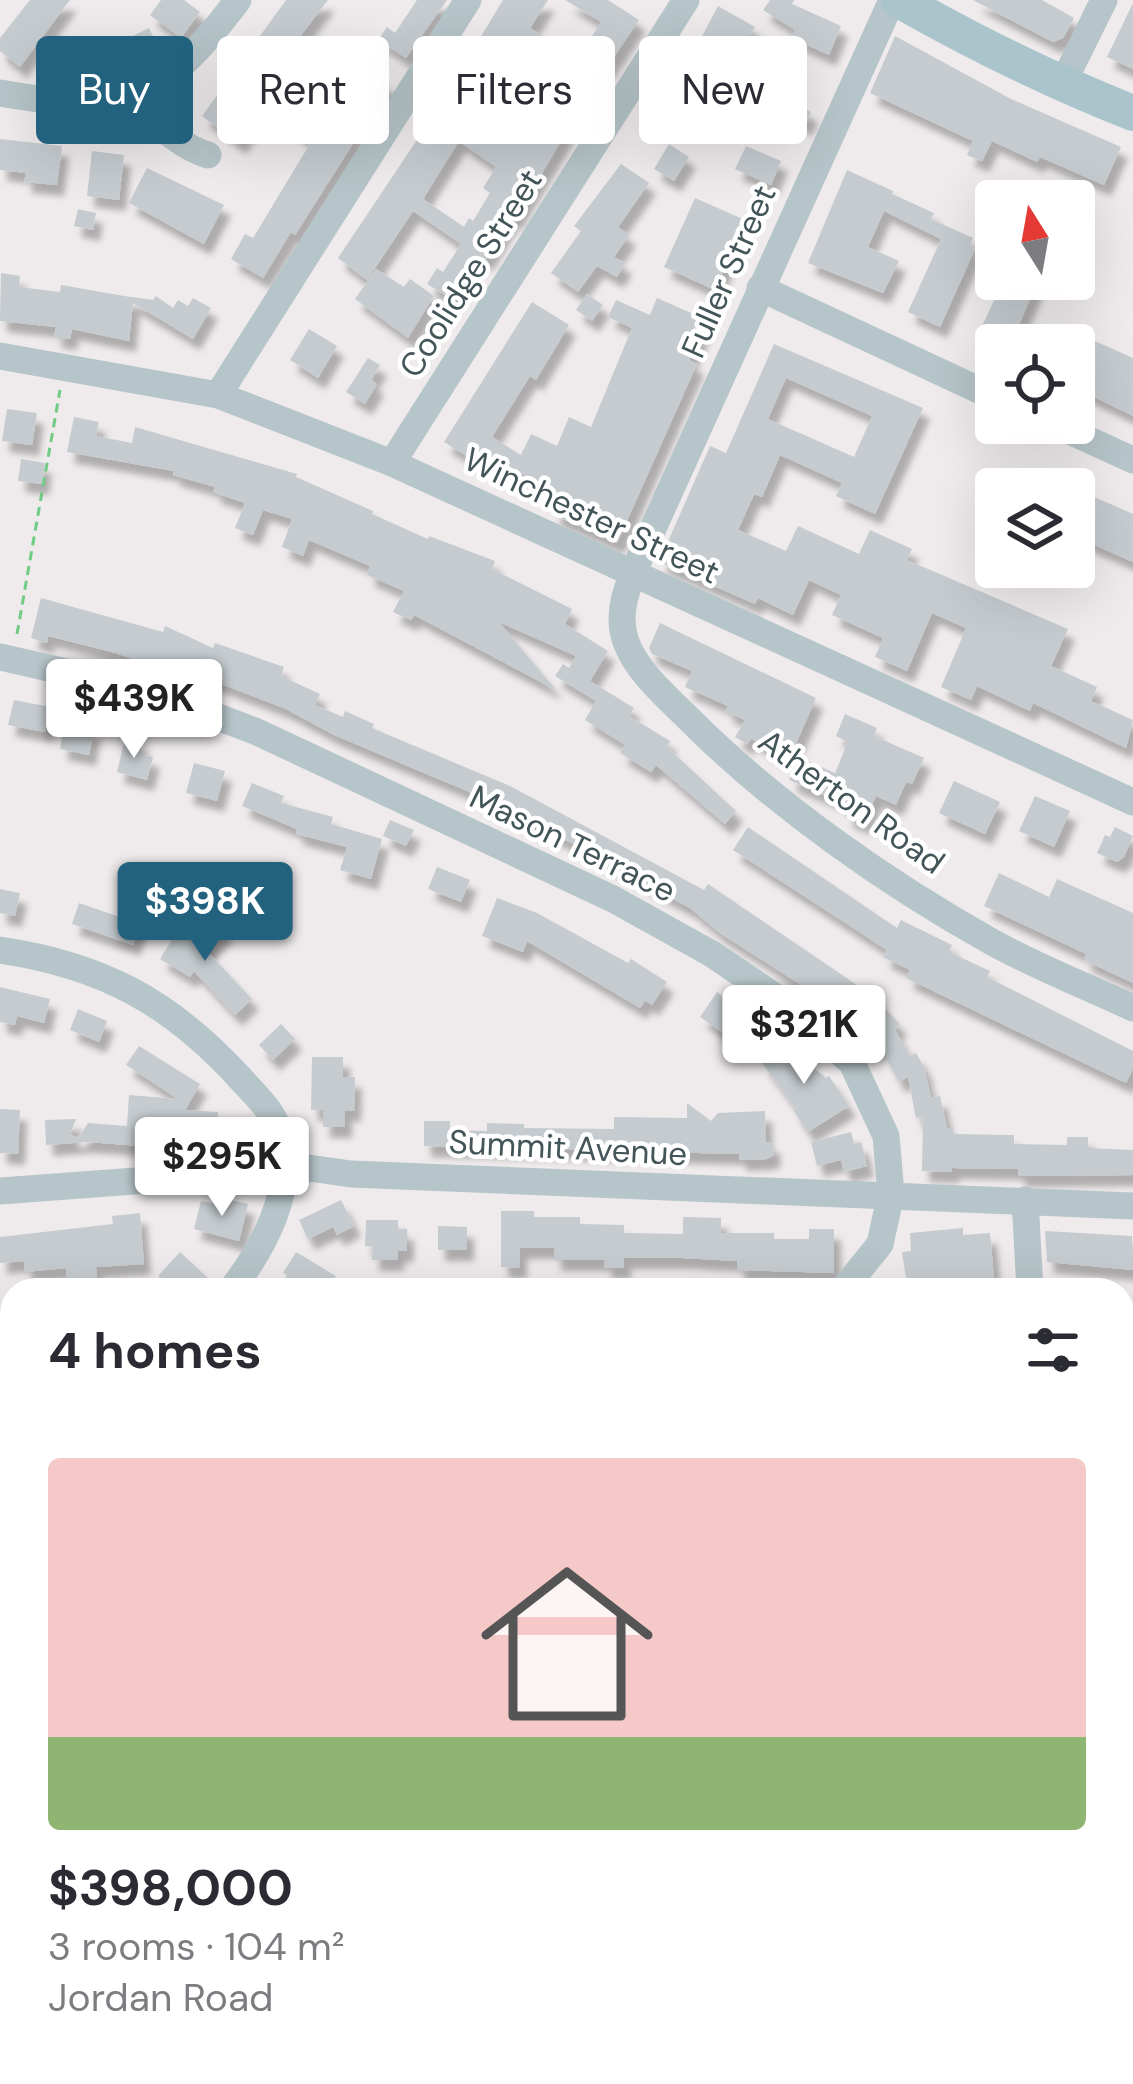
<!DOCTYPE html>
<html lang="en">
<head>
<meta charset="utf-8">
<style>
	:root { --surface:#fff; --page:#f2f2f3; --text:#2b2b33; --muted:#7c7c81; --accent:#22627f }
	body { margin:0; font-family:"DM Sans",sans-serif; background:var(--page); color:var(--text); height:100vh; display:flex; flex-direction:column; font-size:45px; white-space:nowrap }
	* { box-sizing:border-box; margin:0 }
	p { font-size:39px; color:var(--muted) }
	.icon { flex:none; width:66px; height:66px; fill:none; stroke:currentColor; stroke-width:2; stroke-linecap:round; stroke-linejoin:round }
	.map { position:relative; flex:1; overflow:hidden }
	.side { position:absolute; left:0px; top:1278px; width:1134px; height:807px; display:flex; flex-direction:column; background:var(--surface); border-radius:36px 36px 0 0; box-shadow:0 12px 48px #0002 }
	.side>* { flex:none }
	.top-card { position:absolute; left:36px; top:36px; width:1062px; height:108px; display:flex; gap:24px }
	.needle { width:78px; rotate:349deg }
	.fabs { position:absolute; left:975px; top:180px; display:grid; gap:24px }
	.fabs a { display:grid; place-items:center; width:120px; height:120px; border-radius:12px; background:var(--surface); box-shadow:0 12px 48px #0002; font-size:60px }
	.price { position:absolute; translate:-50% -102px; padding:0 27px; border-radius:12px; background:#fff; color:#222; font-size:39px; line-height:78px; filter:drop-shadow(0 3px 6px #0008) }
	.price::after { content:''; position:absolute; left:50%; top:72px; width:36px; height:27px; margin-left:-18px; background:inherit; clip-path:polygon(0 0,100% 0,50% 100%) }
	.price.current { background:var(--accent); color:#fff }
	ul { padding:0; list-style:none }
	li { display:grid; align-content:center; gap:24px; height:636px; padding:0 48px }
	li span { display:grid; place-items:center; height:372px; border-radius:12px; color:#555 }
	li>.icon { margin-inline-start:auto }
	span .icon { width:216px; height:216px; fill:#fffc; stroke-width:1 }
	li b { font-size:51px }
	h2 { display:flex; justify-content:space-between; align-items:center; height:144px; padding:0 48px; font-size:51px }
	.pill { padding:0 42px; border-radius:12px; background:var(--surface); box-shadow:0 12px 48px #0002; font-size:42px; line-height:108px }
	.pill.current { background:var(--accent); color:#fff }
	.map>svg:first-child { display:block }
	.building { fill:#c5cbcf; fill-rule:evenodd; filter:url(#shadow) }
	.lines { fill:none; stroke-linecap:round; stroke-linejoin:round }
	.path { stroke:#70cc85; stroke-width:3; stroke-dasharray:9 6; stroke-linecap:butt }
	.minor { stroke:#b6c5c9; stroke-width:27 }
	.major { stroke:#aac4cb; stroke-width:36 }
	.tram { stroke:#aeb3b6; stroke-width:3 }
	.labels { text-anchor:middle; stroke-width:9; stroke-linejoin:round; paint-order:stroke }
	.street-label { font-size:33px; fill:#445559; stroke:#fff }
</style>
</head>
<body>
<div class="map">
<svg width="1133" height="2084" viewBox="0 0 1133 2084">
	<defs>
		<filter id="shadow"><feDropShadow dx="7" dy="11" stdDeviation="3" flood-color="#0004"/></filter>
	</defs>
	<rect width="100%" height="100%" fill="#efebec"/>
	<g class="building">
		<polygon points="30,0 70,0 20,67 0,51 0,38"/>
		<polygon points="161,0 184,0 200,12 181,38 150,15"/>
		<polygon points="286,0 328,0 272,73 289,85 277,102 272,98 239,143 202,116"/>
		<polygon points="417,0 447,0 406,58 378,40 387,27 395,33"/>
		<path d="M503 0H548L530 28 572 54 577 46 583 50 601 22 565 0H608L639 20 590 92 515 219 512 217 486 260 480 256 452 299 427 284 437 268 443 272 461 244 413 211 367 280 338 258 457 80 490 100 478 120 516 144 561 68 525 46 511 68 505 64 501 71 471 53ZM459 141 496 167 483 188 490 193 473 221 469 218 464 227 423 199Z"/>
		<polygon points="770,0 794,0 792,4 841,26 829,55 792,38 795,30 763,10"/>
		<polygon points="973,0 1042,0 1074,18 1063,38 1053,42"/>
		<polygon points="1133,3 1133,69 1107,57"/>
		<polygon points="718,6 755,27 742,49 735,45 708,94 720,100 706,125 661,100 675,75 680,78"/>
		<polygon points="149,28 163,56 125,78 110,47"/>
		<polygon points="895,36 1011,99 1121,147 1104,185 1040,157 1037,162 992,141 982,161 967,155 973,141 870,93"/>
		<polygon points="63,38 95,40 93,77 60,75"/>
		<polygon points="367,70 390,85 295,235 291,232 263,278 231,259 245,234 253,238 311,142 293,130 303,115 324,128 331,117 339,122 359,92 354,89"/>
		<polygon points="769,89 811,112 805,125 796,121 793,127 759,112"/>
		<polygon points="0,139 62,146 57,185 24,182 26,173 0,170"/>
		<polygon points="669,144 689,157 674,181 654,169"/>
		<polygon points="746,146 781,161 771,185 735,169"/>
		<polygon points="92,151 124,155 119,200 87,196"/>
		<polygon points="621,164 649,183 618,227 629,235 614,257 625,263 617,277 597,266 578,292 551,273 581,231 574,226"/>
		<polygon points="147,168 224,205 204,244 129,203"/>
		<polygon points="847,170 893,191 892,194 934,213 931,219 973,238 970,246 975,249 940,327 908,312 941,239 884,211 868,247 899,261 883,293 808,263"/>
		<polygon points="695,198 745,220 715,290 664,267"/>
		<polygon points="78,209 96,213 93,230 74,226"/>
		<polygon points="376,269 404,287 410,279 434,296 408,338 355,299"/>
		<polygon points="1,273 20,276 19,287 60,292 61,285 124,296 153,300 156,296 173,308 178,300 188,306 193,298 211,308 193,339 133,303 129,341 72,329 70,339 54,337 56,327 0,321"/>
		<polygon points="1004,279 1039,279 1010,345 996,345 996,350 975,341"/>
		<polygon points="587,294 603,305 592,321 576,310"/>
		<polygon points="657,298 707,320 689,360 697,364 617,543 552,514 561,494 473,448 468,457 444,442 532,302 569,325 536,380 530,376 492,437 521,455 531,434 557,446 569,417 591,427 632,328 608,317 616,300 650,315"/>
		<polygon points="1061,326 1133,358 1133,416 1074,387 1074,345 1052,345"/>
		<polygon points="309,329 337,346 318,378 290,360"/>
		<path d="M774 344 923 408 875 514 836 496 842 483 780 455 762 497 754 494 738 530 786 551 798 526 859 554 870 530 912 549 907 560 1068 629 1051 666 1097 687 1091 701 1133 720 1126 748 1033 703 1030 711 977 686 971 700 941 687 966 628 932 613 907 671 875 657 883 638 832 615 841 595 809 580 793 615 758 598 755 604 659 562 710 446 726 453ZM786 378 872 416 854 457 768 419Z"/>
		<polygon points="368,358 380,365 371,380 377,384 365,404 346,392"/>
		<polygon points="7,409 37,413 32,445 2,441"/>
		<polygon points="74,417 99,422 96,436 132,443 135,427 297,474 296,477 373,511 372,514 428,539 429,536 495,561 492,569 572,609 565,624 608,651 590,681 634,708 629,716 670,741 667,747 736,811 725,824 656,765 651,772 620,753 625,745 585,720 596,701 555,676 563,664 569,668 576,656 499,622 556,690 414,615 411,620 393,612 404,591 367,575 370,566 309,540 303,556 282,547 292,519 263,510 253,535 235,528 245,503 213,492 215,487 173,475 174,471 67,452"/>
		<polygon points="21,459 45,463 42,484 18,481"/>
		<polygon points="1074,488 1133,514 1133,562 1074,536"/>
		<polygon points="41,598 163,632 165,626 213,648 215,643 284,667 281,676 320,694 315,705 343,717 345,711 374,724 372,728 510,786 704,890 708,884 873,996 900,1024 895,1030 910,1056 916,1053 924,1067 931,1098 940,1096 947,1128 953,1128 953,1134 1014,1135 1014,1144 1067,1145 1067,1137 1088,1137 1088,1148 1133,1150 1133,1175 1018,1176 1018,1169 952,1168 952,1172 922,1171 923,1117 916,1118 908,1077 899,1082 879,1045 874,1050 847,1021 851,1017 720,933 690,908 596,858 598,855 477,800 479,796 334,735 286,709 216,682 175,670 173,674 116,653 48,636 47,643 31,638"/>
		<polygon points="660,623 816,698 788,762 751,738 747,744 735,737 745,720 725,711 728,706 685,687 692,671 652,654 649,648"/>
		<polygon points="14,700 50,707 45,732 8,725"/>
		<polygon points="845,714 877,728 874,736 924,758 912,784 906,782 896,805 876,796 863,824 845,816 849,806 789,780 799,757 835,773 848,742 836,736"/>
		<polygon points="65,723 94,729 89,755 60,749"/>
		<polygon points="125,739 143,743 140,754 153,757 147,780 117,772"/>
		<polygon points="194,763 225,771 217,801 186,793"/>
		<polygon points="954,781 1000,802 985,834 939,813"/>
		<polygon points="252,783 284,796 281,803 333,817 331,824 382,839 371,879 340,870 347,847 296,834 297,829 242,806"/>
		<polygon points="1035,796 1070,811 1054,847 1019,831"/>
		<polygon points="390,820 414,830 406,846 383,836"/>
		<polygon points="748,827 897,928 901,920 952,945 949,952 990,971 987,977 1133,1051 1133,1069 1126,1083 906,978 910,970 883,957 887,950 733,850"/>
		<polygon points="1115,827 1133,836 1124,857 1117,862 1097,853 1105,835 1110,837"/>
		<polygon points="437,867 470,880 461,902 428,889"/>
		<polygon points="999,873 1049,897 1057,879 1133,913 1133,983 1084,960 1086,954 984,906"/>
		<polygon points="0,889 20,893 15,916 0,913"/>
		<polygon points="497,898 537,913 628,963 631,959 667,982 652,1005 645,1000 640,1008 527,941 523,952 482,936"/>
		<polygon points="79,903 140,924 133,945 72,924"/>
		<polygon points="213,919 226,931 207,951 252,999 235,1015 194,971 190,977 160,959 181,925 197,935"/>
		<polygon points="0,987 50,999 44,1023 17,1016 15,1025 0,1022"/>
		<polygon points="717,992 756,1020 739,1044 700,1017"/>
		<polygon points="78,1009 107,1021 99,1042 70,1030"/>
		<polygon points="281,1024 295,1039 273,1060 259,1045"/>
		<polygon points="778,1039 826,1078 829,1076 849,1106 808,1132 793,1110 797,1110 762,1063"/>
		<polygon points="139,1046 200,1084 185,1110 218,1112 215,1155 192,1153 192,1145 142,1142 141,1146 87,1142 46,1145 45,1120 76,1119 70,1134 78,1138 88,1123 127,1126 129,1095 178,1099 126,1065"/>
		<polygon points="312,1057 343,1057 343,1077 355,1077 354,1111 345,1110 345,1127 323,1127 323,1110 311,1110"/>
		<polygon points="687,1103 711,1121 718,1113 765,1111 766,1142 773,1142 774,1155 767,1159 739,1160 739,1154 424,1146 424,1121 450,1121 450,1130 487,1131 487,1123 524,1124 524,1128 614,1129 614,1117 687,1118"/>
		<polygon points="0,1109 20,1110 18,1154 0,1153"/>
		<polygon points="851,1132 854,1144 861,1142 867,1166 844,1172 841,1160 817,1166 811,1142"/>
		<polygon points="227,1199 248,1204 239,1241 194,1229 201,1201 225,1206"/>
		<polygon points="341,1200 354,1226 337,1235 333,1227 308,1239 299,1220"/>
		<polygon points="501,1211 534,1211 534,1217 580,1217 580,1224 624,1225 624,1233 683,1234 683,1217 721,1218 721,1233 774,1233 774,1239 809,1239 809,1229 834,1229 834,1273 737,1270 737,1261 682,1258 624,1258 624,1268 604,1268 605,1260 554,1260 554,1248 520,1248 520,1268 501,1267"/>
		<polygon points="140,1213 144,1264 96,1267 98,1290 68,1290 66,1268 25,1272 24,1261 0,1263 0,1237 113,1224 112,1216"/>
		<polygon points="366,1220 398,1220 398,1229 407,1229 407,1251 398,1251 397,1260 372,1260 373,1246 365,1246"/>
		<polygon points="438,1226 467,1227 467,1250 438,1250"/>
		<polygon points="963,1228 963,1235 990,1233 995,1288 908,1290 902,1252 911,1251 910,1233"/>
		<polygon points="1045,1231 1132,1236 1133,1270 1047,1262"/>
		<polygon points="180,1252 211,1281 202,1290 173,1290 158,1276"/>
		<polygon points="296,1252 336,1276 328,1289 313,1280 307,1290 275,1290 287,1275 283,1273"/>
	</g>
	<g class="lines">
		<polyline class="path" points="17,634 60,390"/>
		<g class="minor">
			<path d="M892 0 641 555C629 583 615 611 626 642 637 672 668 698 690 720 774 804 888 884 992 942 1037 967 1086 986 1133 1008"/>
			<polyline points="1062,85 1104,0"/>
			<path d="M0 93C127 115 160 103 238 0"/>
			<path d="M128 97C151 117 177 146 208 155"/>
			<polyline points="760,288 996,398"/>
			<polyline points="0,356 218,395 392,463 1133,802"/>
			<polyline points="218,395 468,0"/>
			<polyline points="1052,423 1133,460"/>
			<polyline points="392,463 686,0"/>
			<polyline points="0,657 149,691 255,731 613,899 712,954 783,1002 852,1063 886,1136 891,1194 880,1244 843,1290"/>
			<path d="M0 950C102 965 170 1002 239 1077 256 1096 275 1112 281 1137 295 1191 263 1249 231 1290"/>
			<polyline points="0,1191 309,1168 351,1174 1133,1206"/>
			<polyline points="1025,1200 1030,1290"/>
			<polyline points="0,1432 12,1428"/>
			<polyline points="0,1636 12,1628"/>
			<polyline points="0,1802 12,1800"/>
			<polyline points="1122,2029 1133,2030"/>
			<polyline points="315,2073 316,2084"/>
			<polyline points="857,2084 883,2073"/>
		</g>
		<g class="major">
			<path d="M899 0C975 43 1051 81 1133 113"/>
			<polyline points="1122,1508 1133,1500"/>
			<polyline points="1122,1628 1133,1620"/>
			<polyline points="0,1989 12,1986"/>
			<polyline points="20,2084 80,2073"/>
		</g>
		<g class="tram">
			<polyline points="1122,1560 1133,1551"/>
			<polyline points="0,2030 12,2028"/>
		</g>
	</g>
	<g class="labels">
		<g class="street-label">
			<text transform="translate(728 271) rotate(-66)" y="12">Fuller Street</text>
			<text transform="translate(470 273) rotate(-58)" y="12">Coolidge Street</text>
			<text transform="translate(592 515) rotate(25)" y="12">Winchester Street</text>
			<text transform="translate(852 801) rotate(36)" y="12">Atherton Road</text>
			<text transform="translate(573 843) rotate(26)" y="12">Mason Terrace</text>
			<text transform="translate(568 1147) rotate(3)" y="12">Summit Avenue</text>
		</g>
	</g>
</svg>
<div class="fabs">
<a><svg class="needle" viewBox="-14 -14 28 28"><path d="M0-13l5 13h-10z" fill="#e53935"/><path d="M0 13l5-13h-10z" fill="#7c7c81"/></svg></a>
<a><svg class="icon" aria-label="locate" viewBox="0 0 24 24"><circle cx="12" cy="12" r="6"/><path d="M12 2v4M12 18v4M2 12h4M18 12h4"/></svg></a>
<a><svg class="icon" aria-label="layers" viewBox="0 0 24 24"><path d="M12 4l9 5-9 5-9-5zM3 14l9 5 9-5"/></svg></a>
</div>
<b class="price" style="left:134px;top:761px">$439K</b>
<b class="price current" style="left:205px;top:964px">$398K</b>
<b class="price" style="left:804px;top:1087px">$321K</b>
<b class="price" style="left:222px;top:1219px">$295K</b>
<div class="top-card">
<a class="pill current">Buy</a>
<a class="pill">Rent</a>
<a class="pill">Filters</a>
<a class="pill">New</a>
</div>
<section class="side">
<h2>4 homes<svg class="icon" aria-label="filters" viewBox="0 0 24 24"><path d="M4 7h16M4 17h16"/><circle cx="9" cy="7" r="2"/><circle cx="15" cy="17" r="2"/></svg></h2>
<ul>
<li><span style="background:linear-gradient(#f6c9c9 75%,#8fb573 0)"><svg class="icon" aria-label="home" viewBox="0 0 24 24"><path d="M3 11l9-7 9 7M6 9v11h12V9"/></svg></span><div><b>$398,000</b><p>3 rooms · 104 m²</p><p>Jordan Road</p></div></li>
</ul>
</section>
</div>
</body>
</html>
